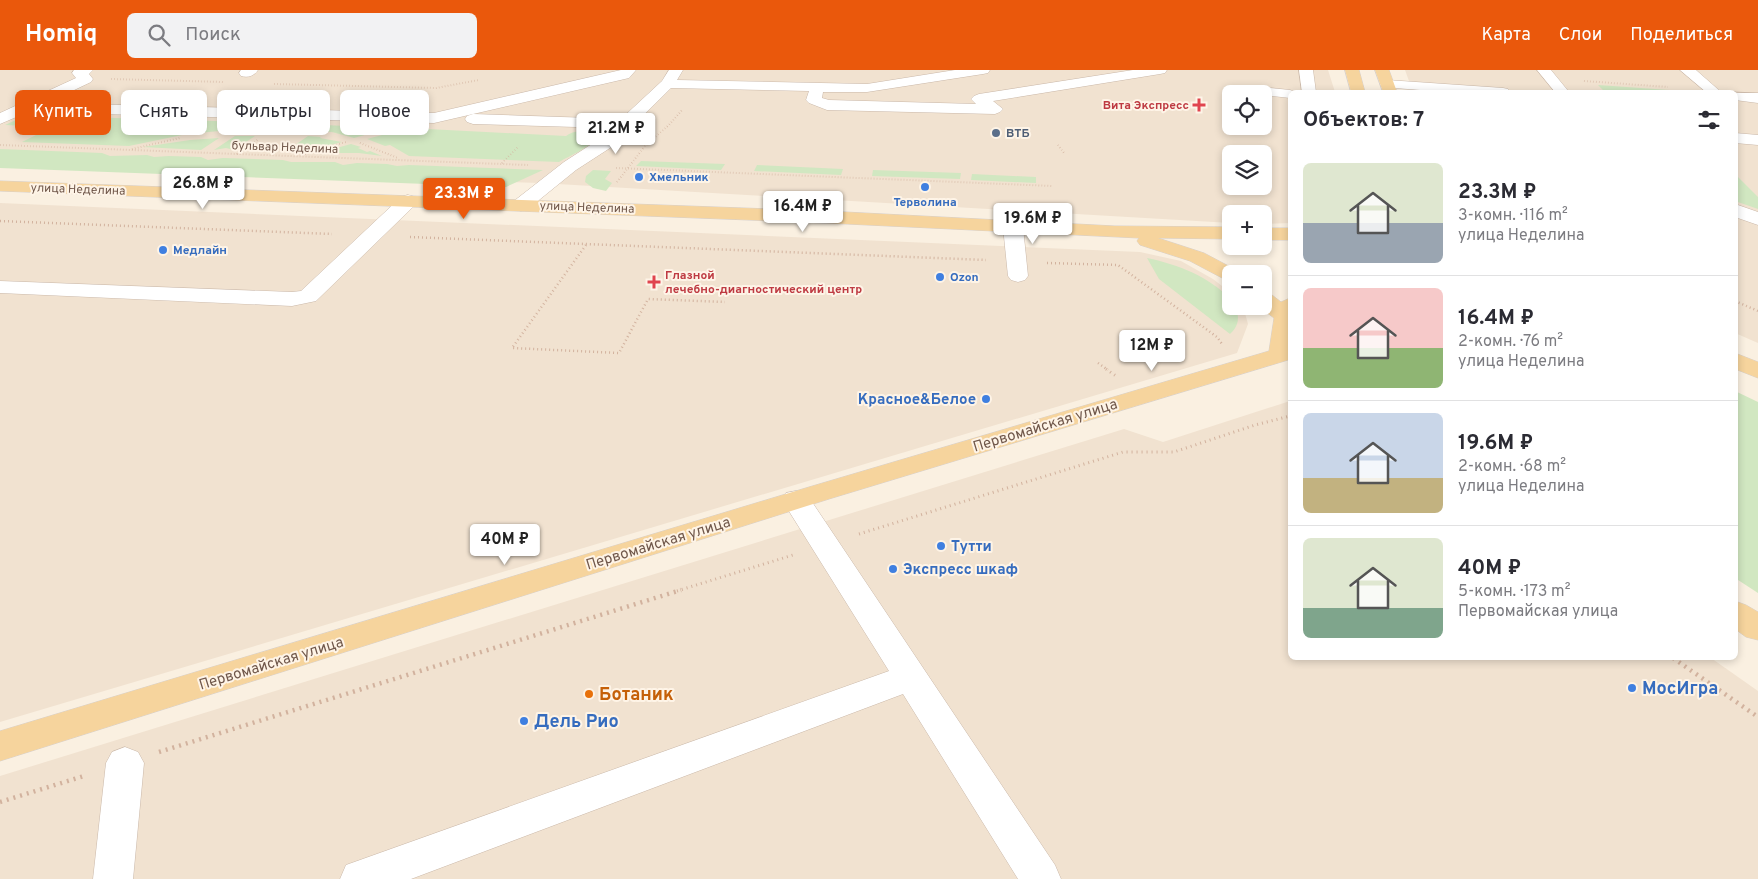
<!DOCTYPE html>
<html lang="ru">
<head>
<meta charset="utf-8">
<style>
	:root { --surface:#fff; --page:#f2f2f3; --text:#2b2b33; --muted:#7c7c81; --line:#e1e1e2; --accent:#ea580c }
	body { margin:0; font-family:Overpass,sans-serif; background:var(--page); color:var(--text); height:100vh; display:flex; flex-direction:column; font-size:19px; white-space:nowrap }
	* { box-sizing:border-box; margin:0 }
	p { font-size:16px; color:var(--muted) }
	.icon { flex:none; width:28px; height:28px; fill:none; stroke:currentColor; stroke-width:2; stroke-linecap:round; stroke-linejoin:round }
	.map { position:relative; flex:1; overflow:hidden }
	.side { position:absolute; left:1288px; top:20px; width:450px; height:570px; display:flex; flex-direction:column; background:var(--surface); border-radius:8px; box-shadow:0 2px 8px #0003 }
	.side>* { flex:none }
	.hud { position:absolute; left:15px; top:20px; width:475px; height:45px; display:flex; gap:10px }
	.buttons { position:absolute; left:1222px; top:15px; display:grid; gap:10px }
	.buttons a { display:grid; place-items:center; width:50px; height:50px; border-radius:8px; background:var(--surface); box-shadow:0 2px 8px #0003; font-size:25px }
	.price { position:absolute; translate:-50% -42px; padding:0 11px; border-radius:5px; background:#fff; color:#222; font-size:16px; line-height:32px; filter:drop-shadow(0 1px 2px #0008) }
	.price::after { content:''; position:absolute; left:50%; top:30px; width:15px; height:11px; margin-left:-8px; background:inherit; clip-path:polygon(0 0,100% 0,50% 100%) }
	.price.selected { background:var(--accent); color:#fff }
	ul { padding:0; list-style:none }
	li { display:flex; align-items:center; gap:15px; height:125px; padding:0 15px }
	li+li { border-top:1px solid var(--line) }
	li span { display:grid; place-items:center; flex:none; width:140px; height:100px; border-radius:8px; color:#555 }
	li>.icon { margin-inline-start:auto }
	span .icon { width:60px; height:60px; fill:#fffc; stroke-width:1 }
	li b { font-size:21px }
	h2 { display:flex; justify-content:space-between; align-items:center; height:60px; padding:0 15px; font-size:21px }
	.pill { padding:0 18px; border-radius:8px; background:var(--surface); box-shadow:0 2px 8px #0003; font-size:18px; line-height:45px }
	.pill.selected { background:var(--accent); color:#fff }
	header { display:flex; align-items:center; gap:30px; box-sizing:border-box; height:70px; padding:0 25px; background:var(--accent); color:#fff }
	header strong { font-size:24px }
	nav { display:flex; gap:28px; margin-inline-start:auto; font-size:18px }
	.search { width:350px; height:45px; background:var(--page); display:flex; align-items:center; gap:12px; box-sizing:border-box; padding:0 18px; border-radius:8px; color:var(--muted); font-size:19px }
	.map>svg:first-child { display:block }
	.residential { fill:#f1e2d0; fill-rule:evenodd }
	.green { fill:#d1e7c1 }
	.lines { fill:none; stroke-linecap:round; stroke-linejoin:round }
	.minor-casing { stroke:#cab8a9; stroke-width:1 }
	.major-casing { stroke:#d7d0cc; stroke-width:1 }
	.path-far3 { stroke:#d2b29e; stroke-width:2; stroke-dasharray:0.5 2.5; stroke-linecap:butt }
	.path-far2 { stroke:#d2b29e; stroke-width:2.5; stroke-dasharray:1 3; stroke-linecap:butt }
	.path-far1 { stroke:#d2b29e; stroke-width:3; stroke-dasharray:1 4; stroke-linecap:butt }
	.path { stroke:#d2b29e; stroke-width:4.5; stroke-dasharray:2 5; stroke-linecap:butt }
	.minor { fill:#fff; fill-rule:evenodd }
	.major { fill:#f6d49d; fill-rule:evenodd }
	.health-dot { fill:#e0444e; stroke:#fef4e7; stroke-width:2 }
	.service-dot { fill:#5c6f8a; stroke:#fef4e7; stroke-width:2 }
	.shop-dot { fill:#3f7fe0; stroke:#fef4e7; stroke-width:2 }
	.food-dot { fill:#e8710a; stroke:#fef4e7; stroke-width:2 }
	.labels { text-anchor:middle; stroke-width:4; stroke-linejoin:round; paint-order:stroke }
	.far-health-label { font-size:12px; font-weight:bold; fill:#be3a42; stroke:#fef4e7; text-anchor:end }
	.far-service-label { font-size:12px; font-weight:bold; fill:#4e5e75; stroke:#fef4e7; text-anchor:start }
	.far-street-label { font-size:12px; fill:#70574a; stroke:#fef4e7 }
	.far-shop-label { font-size:12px; font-weight:bold; fill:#366cbe; stroke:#fef4e7; text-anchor:start }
	.shop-label { font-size:15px; font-weight:bold; fill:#366cbe; stroke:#fef4e7; text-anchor:start }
	.street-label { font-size:15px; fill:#70574a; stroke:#fef4e7 }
	.near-shop-label { font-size:18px; font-weight:bold; fill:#366cbe; stroke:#fef4e7; text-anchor:start }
	.near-food-label { font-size:18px; font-weight:bold; fill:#c56008; stroke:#fef4e7; text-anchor:start }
</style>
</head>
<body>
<header>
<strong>Homiq</strong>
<div class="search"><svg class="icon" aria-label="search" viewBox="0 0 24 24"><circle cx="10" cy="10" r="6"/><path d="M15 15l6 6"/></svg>Поиск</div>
<nav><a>Карта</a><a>Слои</a><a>Поделиться</a></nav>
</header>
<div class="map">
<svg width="1758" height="809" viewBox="0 0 1758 809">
	<rect width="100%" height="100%" fill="#faf0e1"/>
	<g class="residential">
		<path d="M0 0H1328L1335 22H1290V153L1264 154V144H1231V153L540 113 0 95ZM1231 24H1264V56H1231ZM1231 84H1264V116H1231Z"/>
		<polygon points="1405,0 1758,0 1758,273 1735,263 1735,22 1413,22"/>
		<polygon points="0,133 1140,182 1181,191 1213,209 1231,223 1231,236 1243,236 1248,254 1237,283 0,652"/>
		<polygon points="1290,331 1290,588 1711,588 1758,621 1758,809 0,809 0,706 1124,359 1163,372"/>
	</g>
	<g class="green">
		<polygon points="1598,15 1698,22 1699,22 1605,22"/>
		<polygon points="49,46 278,53 268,60 230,60 187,64 129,76 22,72 52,57 5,55 16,50"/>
		<polygon points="285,53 319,54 309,61 275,60"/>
		<polygon points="324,55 390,58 354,68 332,62 314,61"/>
		<path d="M408 58 566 66C575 59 586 61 597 66 590 78 571 85 559 92L409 86 390 75 385 76 367 69Z"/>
		<polygon points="235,66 255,66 234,80 226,78 214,80"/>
		<polygon points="308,66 321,67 320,68 342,72 303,82 285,82"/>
		<polygon points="219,68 201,80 143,77 190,70"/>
		<polygon points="351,74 361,77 358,78 367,82 370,81 382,86 359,83 318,83"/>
		<polygon points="0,79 102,83 110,86 147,85 154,87 169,86 201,87 208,90 223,88 283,90 291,92 335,92 343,95 357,93 387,94 397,96 409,95 543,100 506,117 0,98"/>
		<polygon points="641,91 725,94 721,100 636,96"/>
		<polygon points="757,95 843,99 841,105 754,101"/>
		<polygon points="593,100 611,101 605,109 612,113 606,121 593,118 585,112 586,106"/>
		<polygon points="873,100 961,103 960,109 872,106"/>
		<polygon points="972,104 1036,107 1036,113 971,110"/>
		<polygon points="1735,104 1758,127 1758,139 1735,131"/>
		<path d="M1147 188C1180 195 1207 206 1231 229V236H1235C1240 247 1239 256 1230 264L1159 209Z"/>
		<polygon points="1735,321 1758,332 1758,523 1735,508"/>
	</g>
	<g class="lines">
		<g class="minor-casing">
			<g id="minor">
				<polygon points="74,0 93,0 89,4 93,9 91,12 47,33 434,43 621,0 636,0 629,8 434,53 28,42 0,54 0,43 76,8 72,3"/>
				<path d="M241 0H258C254 6 248 8 241 6L239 3Z"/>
				<polygon points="669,0 683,0 677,10 867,14 955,0 990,0 988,3 983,4 867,22 823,22 822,28 829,30 976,34 971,29 974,26 979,24 1133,0 1167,0 1165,3 1160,4 993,31 1003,39 1000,42 995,44 827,40 809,33 806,30 809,21 671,18 610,78 576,100 528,139 521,141 514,139 512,135 514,131 564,92 598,70 611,58 473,54 467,52 465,49 467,46 473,44 621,49 662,11"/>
				<polygon points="1299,0 1313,0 1316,22 1302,22"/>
				<polygon points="1537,0 1551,0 1569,22 1555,22"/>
				<polygon points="1680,0 1696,0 1721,22 1706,22"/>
				<polygon points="1387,10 1503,18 1508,19 1510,22 1446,22 1382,17 1380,14 1382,11"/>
				<polygon points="1252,16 1290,20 1296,22 1290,22 1290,28 1247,23 1245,20 1247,17"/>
				<polygon points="1731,22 1758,23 1758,33 1735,30 1735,22"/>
				<polygon points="1735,63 1758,65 1758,75 1735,73"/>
				<polygon points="408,125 415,127 417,131 415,135 316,231 292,236 0,223 0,211 292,222 301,221 401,127"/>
				<polygon points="1735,134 1758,142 1758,155 1735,147"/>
				<polygon points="1013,151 1020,153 1023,157 1028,206 1025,210 1018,212 1011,210 1008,206 1003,157 1006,153"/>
				<polygon points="796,421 806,423 1055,795 1061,809 1018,809 903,624 411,809 340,809 346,795 360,790 889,601 782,430 786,423"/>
				<polygon points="125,677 138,682 144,693 133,809 93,809 106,693 112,682"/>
			</g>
		</g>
		<g class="major-casing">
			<g id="major">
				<polygon points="1345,0 1359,0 1365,22 1351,22"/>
				<polygon points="1375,0 1389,0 1397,22 1383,22"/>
				<polygon points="0,111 826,141 1115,156 1231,157 1231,169 1158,168 1204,183 1238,201 1241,204 1231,204 1231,211 1224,209 1190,191 1140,175 1137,171 1139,168 826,153 0,121"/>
				<rect x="1264" y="158" width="26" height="12"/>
				<polygon points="1264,223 1272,225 1281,232 1290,228 1290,288 1288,290 829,429 0,691 0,661 809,417 1269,281 1274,248 1258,236 1264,236"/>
				<polygon points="1735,283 1758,292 1758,308 1735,299"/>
				<polygon points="1735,531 1746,535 1758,542 1758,570 1746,567 1735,559"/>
			</g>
		</g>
		<g class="path-far3">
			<polyline points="111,9 223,12"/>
			<polyline points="1584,11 1668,17"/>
			<polyline points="274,14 436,18 479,10"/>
			<polyline points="360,73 398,88"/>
			<polyline points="0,75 528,95"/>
			<polyline points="1058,75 1064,83"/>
			<polyline points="132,79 180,68"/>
			<polyline points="237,84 259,69"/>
			<polyline points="302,85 346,72"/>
			<polyline points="502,93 519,76"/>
			<polyline points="616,98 1053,116"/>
			<polyline points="617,112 645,76 669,55 683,39"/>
		</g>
		<g class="path-far2">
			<polyline points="0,151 332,164"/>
			<polyline points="410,167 986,190"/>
			<polyline points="586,175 512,278 619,283 648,229 725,232"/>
			<polyline points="1047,193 1118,195 1217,267 1222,274"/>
			<polyline points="1735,231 1758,241"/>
			<polyline points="1098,293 1108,300"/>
		</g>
		<g class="path-far1">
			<polyline points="1106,299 1116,306"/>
			<polyline points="859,464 1123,382 1174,382 1255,355 1290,346"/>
			<polyline points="677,521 793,485"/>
		</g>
		<g class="path">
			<polyline points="1673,588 1758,647"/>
			<polyline points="159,682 681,520"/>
			<polyline points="0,732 84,706"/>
		</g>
		<use href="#minor" class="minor"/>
		<use href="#major" class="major"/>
	</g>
	<g class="health-dot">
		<path d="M1196.5 27.5h5v5h5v5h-5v5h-5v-5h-5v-5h5z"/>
		<path d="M651.5 204.5h5v5h5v5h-5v5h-5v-5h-5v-5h5z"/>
	</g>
	<circle class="service-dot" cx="996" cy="63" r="5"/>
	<g class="shop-dot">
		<circle cx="639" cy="107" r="5"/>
		<circle cx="925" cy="117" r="5"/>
		<circle cx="163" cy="180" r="5"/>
		<circle cx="940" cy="207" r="5"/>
		<circle cx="986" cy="329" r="5"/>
		<circle cx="941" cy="476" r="5"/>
		<circle cx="893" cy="499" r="5"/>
		<circle cx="1632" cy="618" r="5"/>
		<circle cx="524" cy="651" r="5"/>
	</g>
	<circle class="food-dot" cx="589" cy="624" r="5"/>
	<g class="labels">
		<g class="far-health-label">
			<text x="1189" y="39">Вита Экспресс</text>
			<text x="665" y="209" text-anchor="start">Глазной<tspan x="665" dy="14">лечебно-диагностический центр</tspan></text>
		</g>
		<g class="far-service-label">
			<text x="1006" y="67">ВТБ</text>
		</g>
		<g class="far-street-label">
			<text transform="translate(285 77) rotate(2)" y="4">бульвар Неделина</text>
			<text transform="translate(78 119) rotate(2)" y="4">улица Неделина</text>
			<text transform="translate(587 137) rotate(2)" y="4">улица Неделина</text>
		</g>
		<g class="far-shop-label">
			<text x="649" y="111">Хмельник</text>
			<text x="925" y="136" text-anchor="middle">Терволина</text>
			<text x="173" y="184">Медлайн</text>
			<text x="950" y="211">Ozon</text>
		</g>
		<g class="shop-label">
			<text x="976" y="334" text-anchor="end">Красное&amp;Белое</text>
			<text x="951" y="481">Тутти</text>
			<text x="903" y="504">Экспресс шкаф</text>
		</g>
		<g class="street-label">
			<text transform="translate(1045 355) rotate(-17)" y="5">Первомайская улица</text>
			<text transform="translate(658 473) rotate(-17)" y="5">Первомайская улица</text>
			<text transform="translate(271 593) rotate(-17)" y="5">Первомайская улица</text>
		</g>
		<g class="near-shop-label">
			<text x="1642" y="624">МосИгра</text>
			<text x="534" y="657">Дель Рио</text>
		</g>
		<g class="near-food-label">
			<text x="599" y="630">Ботаник</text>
		</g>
	</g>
</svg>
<div class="buttons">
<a><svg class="icon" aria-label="locate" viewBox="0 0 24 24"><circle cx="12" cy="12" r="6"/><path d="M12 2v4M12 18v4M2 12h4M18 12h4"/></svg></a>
<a><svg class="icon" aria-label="layers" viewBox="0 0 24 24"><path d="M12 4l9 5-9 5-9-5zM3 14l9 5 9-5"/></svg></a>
<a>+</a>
<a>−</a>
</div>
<b class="price" style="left:616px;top:85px">21.2M ₽</b>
<b class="price" style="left:203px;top:140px">26.8M ₽</b>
<b class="price selected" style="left:464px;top:150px">23.3M ₽</b>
<b class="price" style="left:803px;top:163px">16.4M ₽</b>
<b class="price" style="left:1033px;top:175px">19.6M ₽</b>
<b class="price" style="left:1152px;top:302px">12M ₽</b>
<b class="price" style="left:505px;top:496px">40M ₽</b>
<div class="hud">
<a class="pill selected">Купить</a>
<a class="pill">Снять</a>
<a class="pill">Фильтры</a>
<a class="pill">Новое</a>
</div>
<section class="side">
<h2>Объектов: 7<svg class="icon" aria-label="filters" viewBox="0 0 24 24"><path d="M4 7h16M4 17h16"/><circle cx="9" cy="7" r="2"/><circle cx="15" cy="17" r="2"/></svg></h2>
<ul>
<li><span style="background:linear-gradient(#dfe7d0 60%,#9aa5b1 0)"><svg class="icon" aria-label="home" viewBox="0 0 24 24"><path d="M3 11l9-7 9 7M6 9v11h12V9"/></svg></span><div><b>23.3M ₽</b><p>3-комн. · 116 m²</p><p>улица Неделина</p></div></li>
<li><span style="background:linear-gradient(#f6c9c9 60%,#8fb573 0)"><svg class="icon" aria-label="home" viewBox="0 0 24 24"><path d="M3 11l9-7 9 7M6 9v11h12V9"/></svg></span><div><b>16.4M ₽</b><p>2-комн. · 76 m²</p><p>улица Неделина</p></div></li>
<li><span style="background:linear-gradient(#c9d6e8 65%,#c2b280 0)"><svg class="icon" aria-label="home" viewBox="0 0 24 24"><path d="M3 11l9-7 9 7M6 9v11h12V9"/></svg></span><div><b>19.6M ₽</b><p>2-комн. · 68 m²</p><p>улица Неделина</p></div></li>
<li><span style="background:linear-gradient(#dfe7d0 70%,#7fa58c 0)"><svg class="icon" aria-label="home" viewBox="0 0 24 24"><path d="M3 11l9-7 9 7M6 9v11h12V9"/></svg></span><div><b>40M ₽</b><p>5-комн. · 173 m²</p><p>Первомайская улица</p></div></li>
</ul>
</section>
</div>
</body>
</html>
